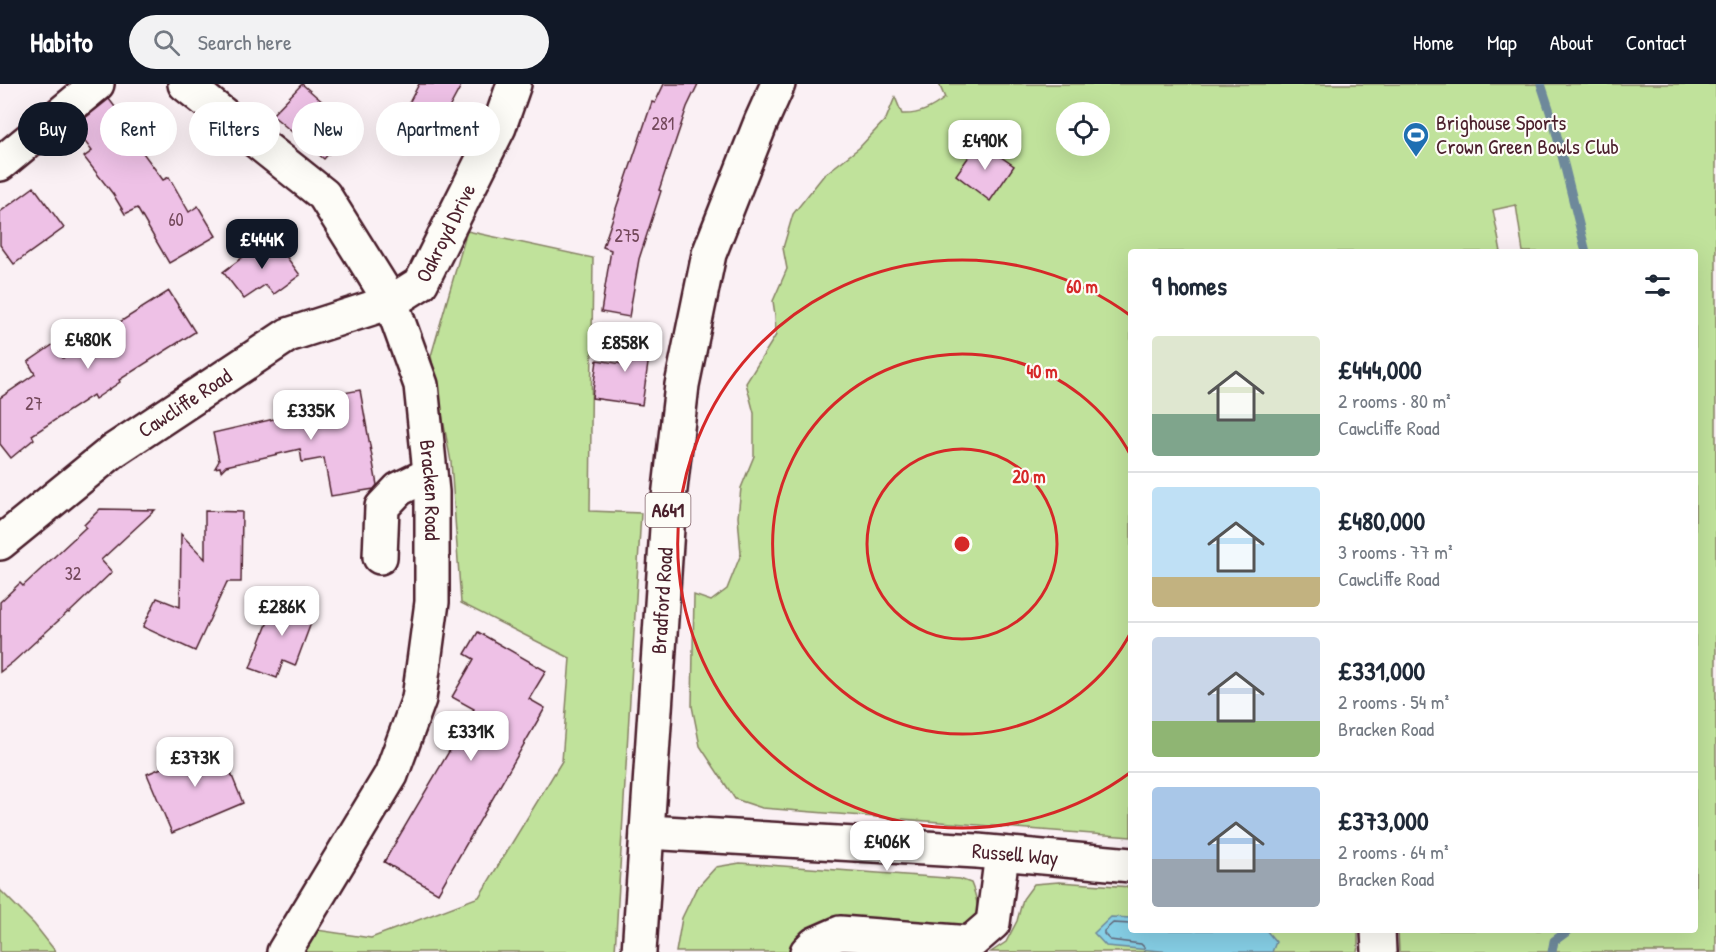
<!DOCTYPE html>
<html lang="en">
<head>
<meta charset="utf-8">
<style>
	:root { --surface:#fff; --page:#f2f2f3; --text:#1f2937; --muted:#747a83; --line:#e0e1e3; --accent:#111827 }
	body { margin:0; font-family:"Patrick Hand",sans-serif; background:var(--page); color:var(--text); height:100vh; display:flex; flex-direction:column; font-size:22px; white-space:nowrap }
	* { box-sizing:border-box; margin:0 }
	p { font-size:20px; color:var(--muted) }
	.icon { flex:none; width:33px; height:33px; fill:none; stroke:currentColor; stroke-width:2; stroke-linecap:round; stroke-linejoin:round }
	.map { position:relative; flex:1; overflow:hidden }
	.sheet { position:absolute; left:1128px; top:165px; width:570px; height:684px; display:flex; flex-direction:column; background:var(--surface); border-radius:6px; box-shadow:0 6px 24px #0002 }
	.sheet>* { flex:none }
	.banner { position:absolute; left:18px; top:18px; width:570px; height:54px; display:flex; gap:12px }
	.fabs { position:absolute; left:1056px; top:18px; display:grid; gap:12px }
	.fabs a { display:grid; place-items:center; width:54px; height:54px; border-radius:50%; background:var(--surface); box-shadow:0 6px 24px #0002; font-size:30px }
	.price { position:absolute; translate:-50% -51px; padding:0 14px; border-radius:12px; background:#fff; color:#222; font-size:20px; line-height:39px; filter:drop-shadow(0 2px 3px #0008) }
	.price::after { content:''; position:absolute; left:50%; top:36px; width:18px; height:14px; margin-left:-9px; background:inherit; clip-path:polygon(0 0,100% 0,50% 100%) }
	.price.on { background:var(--accent); color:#fff }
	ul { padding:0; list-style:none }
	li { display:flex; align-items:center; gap:18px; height:150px; padding:0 24px }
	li+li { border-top:2px solid var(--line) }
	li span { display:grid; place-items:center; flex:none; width:168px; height:120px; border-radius:6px; color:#555 }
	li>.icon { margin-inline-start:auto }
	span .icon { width:72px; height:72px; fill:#fffc; stroke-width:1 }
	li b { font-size:26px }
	h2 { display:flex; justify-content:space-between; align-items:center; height:72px; padding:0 24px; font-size:26px }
	.chip { padding:0 21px; border-radius:27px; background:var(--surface); box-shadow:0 6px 24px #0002; font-size:21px; line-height:54px }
	.chip.on { background:var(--accent); color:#fff }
	header { display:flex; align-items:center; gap:36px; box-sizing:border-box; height:84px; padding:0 30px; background:var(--accent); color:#fff }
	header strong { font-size:28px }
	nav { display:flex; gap:33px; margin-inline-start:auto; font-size:21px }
	.search { width:420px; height:54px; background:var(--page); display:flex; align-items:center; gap:15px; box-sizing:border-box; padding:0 21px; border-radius:33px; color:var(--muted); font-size:22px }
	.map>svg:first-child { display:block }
	.green { fill:#c0e29b; stroke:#858063; stroke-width:1.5; fill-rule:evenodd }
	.water { fill:#86cfe6; stroke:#6e899b; stroke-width:1.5 }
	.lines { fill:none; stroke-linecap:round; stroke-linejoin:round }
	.shore { stroke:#626576; stroke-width:1.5 }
	.stream { stroke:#6e899b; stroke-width:9 }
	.building { fill:#eec1e6; stroke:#4a1f2b; stroke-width:1.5 }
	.minor-casing { stroke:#4a1f2b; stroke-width:38 }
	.major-casing { stroke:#4a1f2b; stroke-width:38 }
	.minor { stroke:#fdfcf7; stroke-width:33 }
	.major { stroke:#fdfcf7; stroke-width:33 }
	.ring { fill:none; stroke:#d62828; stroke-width:3 }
	.labels { text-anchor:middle; stroke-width:4.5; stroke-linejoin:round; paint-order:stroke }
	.number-label { font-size:18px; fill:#73485a }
	.shield { fill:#fdfcf7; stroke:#806168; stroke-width:1.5 }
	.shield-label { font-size:20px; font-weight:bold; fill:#4a1f2b }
	.poi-label { font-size:21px; fill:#4a1f2b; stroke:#fdfcf7; text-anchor:start }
	.street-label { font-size:21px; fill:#4a1f2b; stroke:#fdfcf7 }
	.centre { fill:#d62828; stroke:#fdfcf7; stroke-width:3 }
	.ring-label { font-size:18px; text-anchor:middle; font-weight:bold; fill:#d62828; stroke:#fdfcf7; stroke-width:4.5; stroke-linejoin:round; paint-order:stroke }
</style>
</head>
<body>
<header>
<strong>Habito</strong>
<div class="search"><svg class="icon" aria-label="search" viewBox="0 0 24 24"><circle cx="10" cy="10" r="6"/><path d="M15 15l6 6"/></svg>Search here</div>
<nav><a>Home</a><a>Map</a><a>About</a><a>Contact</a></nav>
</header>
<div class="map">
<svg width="1716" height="868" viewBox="0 0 1716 868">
	<rect width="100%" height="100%" fill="#faf0f4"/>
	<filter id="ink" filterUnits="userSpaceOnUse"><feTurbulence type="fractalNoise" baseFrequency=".0167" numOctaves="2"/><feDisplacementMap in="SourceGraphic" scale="12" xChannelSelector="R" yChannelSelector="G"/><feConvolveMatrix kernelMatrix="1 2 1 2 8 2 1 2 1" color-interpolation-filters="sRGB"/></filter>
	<g filter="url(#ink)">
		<g class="green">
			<path d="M939 0H1716V868H1399L1398 846H1695V168H1523L1516 121 1493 126 1501 168H1131V753L762 724 735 715 700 662 692 622 694 511 711 517 727 505 741 470 738 433 741 404 754 372V329L746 299 776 251 775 231 773 217 787 185 783 164 793 130 824 91 859 64 886 35 895 13 902 30C919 31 932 24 945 14ZM1066 28H1100V62H1066Z"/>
			<polygon points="467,147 593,174 590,427 641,429 615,868 303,868 317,846 371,854 479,813 562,677 570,574 461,519 451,378 431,272"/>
			<path d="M740 779 960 795 971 799C975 809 982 827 972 837 968 841 960 844 955 846L795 868H676L682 834 696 805 716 783Z"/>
			<polygon points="1059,798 1131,803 1131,846 1358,846 1358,863 1357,868 991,868 1006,858 1017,837 1023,815 1034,800"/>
			<polygon points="0,806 34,840 56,868 0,868"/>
		</g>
		<polygon class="water" points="1111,833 1131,834 1131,846 1266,846 1276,858 1272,868 1172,868 1106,862 1094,849"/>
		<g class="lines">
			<polyline class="shore" points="1131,840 1113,839 1104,847 1104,850 1110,856 1141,860 1144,863 1145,868"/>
			<g class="stream">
				<polyline points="1541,0 1554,40 1586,168"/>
				<polyline points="1552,868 1554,857 1569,846"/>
			</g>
		</g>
		<g class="building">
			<polygon points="302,0 347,39 347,49 324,75 272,31"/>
			<polygon points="419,0 462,0 442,37 408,21"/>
			<polygon points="664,0 698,0 687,23 659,106 661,107 639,175 629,233 601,228 611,166 603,163 652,18 655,19"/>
			<polygon points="109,15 139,55 135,58 163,96 169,93 189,128 198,122 216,152 169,179 137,124 125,130 113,110 84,73 92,67 74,43"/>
			<polygon points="979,58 1014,82 990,117 956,91"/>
			<polygon points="34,103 64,144 14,180 0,161 0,128"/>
			<polygon points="271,152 300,191 274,210 265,201 244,215 223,188"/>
			<polygon points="169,207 195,248 119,296 120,298 95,315 93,311 32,351 34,355 11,374 0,360 0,314 35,290 28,278 54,260 63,274"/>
			<polygon points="627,249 652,252 642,321 592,314 597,276 622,280"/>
			<polygon points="360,306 377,401 374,405 331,412 324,374 302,378 300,365 226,382 221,387 220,383 215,384 219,377 213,349 300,329 298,317"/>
			<polygon points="100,425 155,426 101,476 112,488 69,529 68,528 13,578 0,588 0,518 20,499 23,502 86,443 84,441"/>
			<polygon points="205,427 242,428 241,498 227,498 195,567 143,543 157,514 180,523 181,450 205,475"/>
			<polygon points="279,509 306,519 300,535 311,539 295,582 283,577 277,594 250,584"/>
			<polygon points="478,548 546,587 529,615 545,624 438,809 384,778 474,625 452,613 474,575 465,570"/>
			<polygon points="219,660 243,719 172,749 147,690"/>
		</g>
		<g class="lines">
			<g class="minor-casing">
				<g id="minor">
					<path id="s1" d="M185 0 324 111 391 218 421 301 432 408V518L419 615 391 691 284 868"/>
					<polyline points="0,80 97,0"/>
					<path id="s2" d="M0 459 113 367 288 251 391 218 421 199 499 43 514 0"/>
					<polyline points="380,473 382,423 399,405 430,390"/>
					<path id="s3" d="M647 748 977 767 1131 781"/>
					<polyline points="1378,846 1379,868"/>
					<polyline points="807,868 815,860 840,849 970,859 993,839 1002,770"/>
				</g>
			</g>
			<g class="major-casing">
				<g id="major">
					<path id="s4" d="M639 868 669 414 682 301 709 170 761 38 778 0"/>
				</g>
			</g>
			<use href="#minor" class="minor"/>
			<use href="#major" class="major"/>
		</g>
	</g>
	<g class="ring">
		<circle cx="962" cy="460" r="95"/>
		<path d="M1131 548A190 190 0 1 1 1131 372"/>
		<path d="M1131 688A284 284 0 1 1 1131 232"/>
	</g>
	<defs>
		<g id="stadium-pin" transform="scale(1.35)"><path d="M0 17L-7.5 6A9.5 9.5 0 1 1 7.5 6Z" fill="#1f6fb2" stroke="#fdfcf7"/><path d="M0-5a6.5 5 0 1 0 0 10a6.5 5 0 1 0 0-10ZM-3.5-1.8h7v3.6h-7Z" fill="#fff"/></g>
	</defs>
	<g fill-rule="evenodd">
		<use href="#stadium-pin" x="1416" y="51"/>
	</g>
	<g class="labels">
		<g class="number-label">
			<text x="663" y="46">281</text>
			<text x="176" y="142">60</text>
			<text x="627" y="158">275</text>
			<text x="34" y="326">27</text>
			<text x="73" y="496">32</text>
		</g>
		<rect class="shield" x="645.5" y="409" width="45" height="34" rx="4.5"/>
		<g class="shield-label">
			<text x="668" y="433">A641</text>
		</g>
		<g class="poi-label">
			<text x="1436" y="46">Brighouse Sports<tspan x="1436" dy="24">Crown Green Bowls Club</tspan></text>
		</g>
		<g class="street-label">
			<text dy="7" stroke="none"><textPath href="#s2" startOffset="555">Oakroyd Drive</textPath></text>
			<text dy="7" stroke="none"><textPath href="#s2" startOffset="232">Cawcliffe Road</textPath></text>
			<text dy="7" stroke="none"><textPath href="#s1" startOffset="498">Bracken Road</textPath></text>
			<text dy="7" stroke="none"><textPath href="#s4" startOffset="352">Bradford Road</textPath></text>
			<text dy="7" stroke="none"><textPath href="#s3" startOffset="369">Russell Way</textPath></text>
		</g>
	</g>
	<circle cx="962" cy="460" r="9" class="centre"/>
	<g class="ring-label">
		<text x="1082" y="209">60 m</text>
		<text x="1042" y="294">40 m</text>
		<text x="1029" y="399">20 m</text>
	</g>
</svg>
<div class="fabs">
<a><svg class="icon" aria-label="locate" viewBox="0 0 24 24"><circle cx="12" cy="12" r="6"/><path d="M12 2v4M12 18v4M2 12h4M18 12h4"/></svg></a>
</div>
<b class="price" style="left:985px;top:87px">£490K</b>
<b class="price on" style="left:262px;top:186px">£444K</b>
<b class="price" style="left:88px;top:286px">£480K</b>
<b class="price" style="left:625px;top:289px">£858K</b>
<b class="price" style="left:311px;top:357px">£335K</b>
<b class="price" style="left:282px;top:553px">£286K</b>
<b class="price" style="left:471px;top:678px">£331K</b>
<b class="price" style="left:195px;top:704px">£373K</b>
<b class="price" style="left:887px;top:788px">£406K</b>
<div class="banner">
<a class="chip on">Buy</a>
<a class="chip">Rent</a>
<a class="chip">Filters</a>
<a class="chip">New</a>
<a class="chip">Apartment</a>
</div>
<section class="sheet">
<h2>9 homes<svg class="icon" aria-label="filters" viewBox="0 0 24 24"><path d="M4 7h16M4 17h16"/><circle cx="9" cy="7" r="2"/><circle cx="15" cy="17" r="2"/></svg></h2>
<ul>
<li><span style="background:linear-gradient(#dfe7d0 65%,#7fa58c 0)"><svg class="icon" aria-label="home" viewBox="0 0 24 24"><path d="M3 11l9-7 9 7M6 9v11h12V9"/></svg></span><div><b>£444,000</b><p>2 rooms · 80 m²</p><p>Cawcliffe Road</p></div></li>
<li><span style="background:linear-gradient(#bfe0f5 75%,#c2b280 0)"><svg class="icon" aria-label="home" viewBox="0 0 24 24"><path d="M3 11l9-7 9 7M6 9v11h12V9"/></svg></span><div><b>£480,000</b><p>3 rooms · 77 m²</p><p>Cawcliffe Road</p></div></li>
<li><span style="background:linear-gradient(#c9d6e8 70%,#8fb573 0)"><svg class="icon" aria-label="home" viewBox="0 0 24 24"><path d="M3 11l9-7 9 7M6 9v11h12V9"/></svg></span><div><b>£331,000</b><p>2 rooms · 54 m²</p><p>Bracken Road</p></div></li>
<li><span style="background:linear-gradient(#a9c7e8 60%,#9aa5b1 0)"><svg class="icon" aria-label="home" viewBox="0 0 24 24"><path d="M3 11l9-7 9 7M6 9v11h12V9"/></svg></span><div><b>£373,000</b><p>2 rooms · 64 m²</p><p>Bracken Road</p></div></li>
</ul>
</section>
</div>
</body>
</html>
